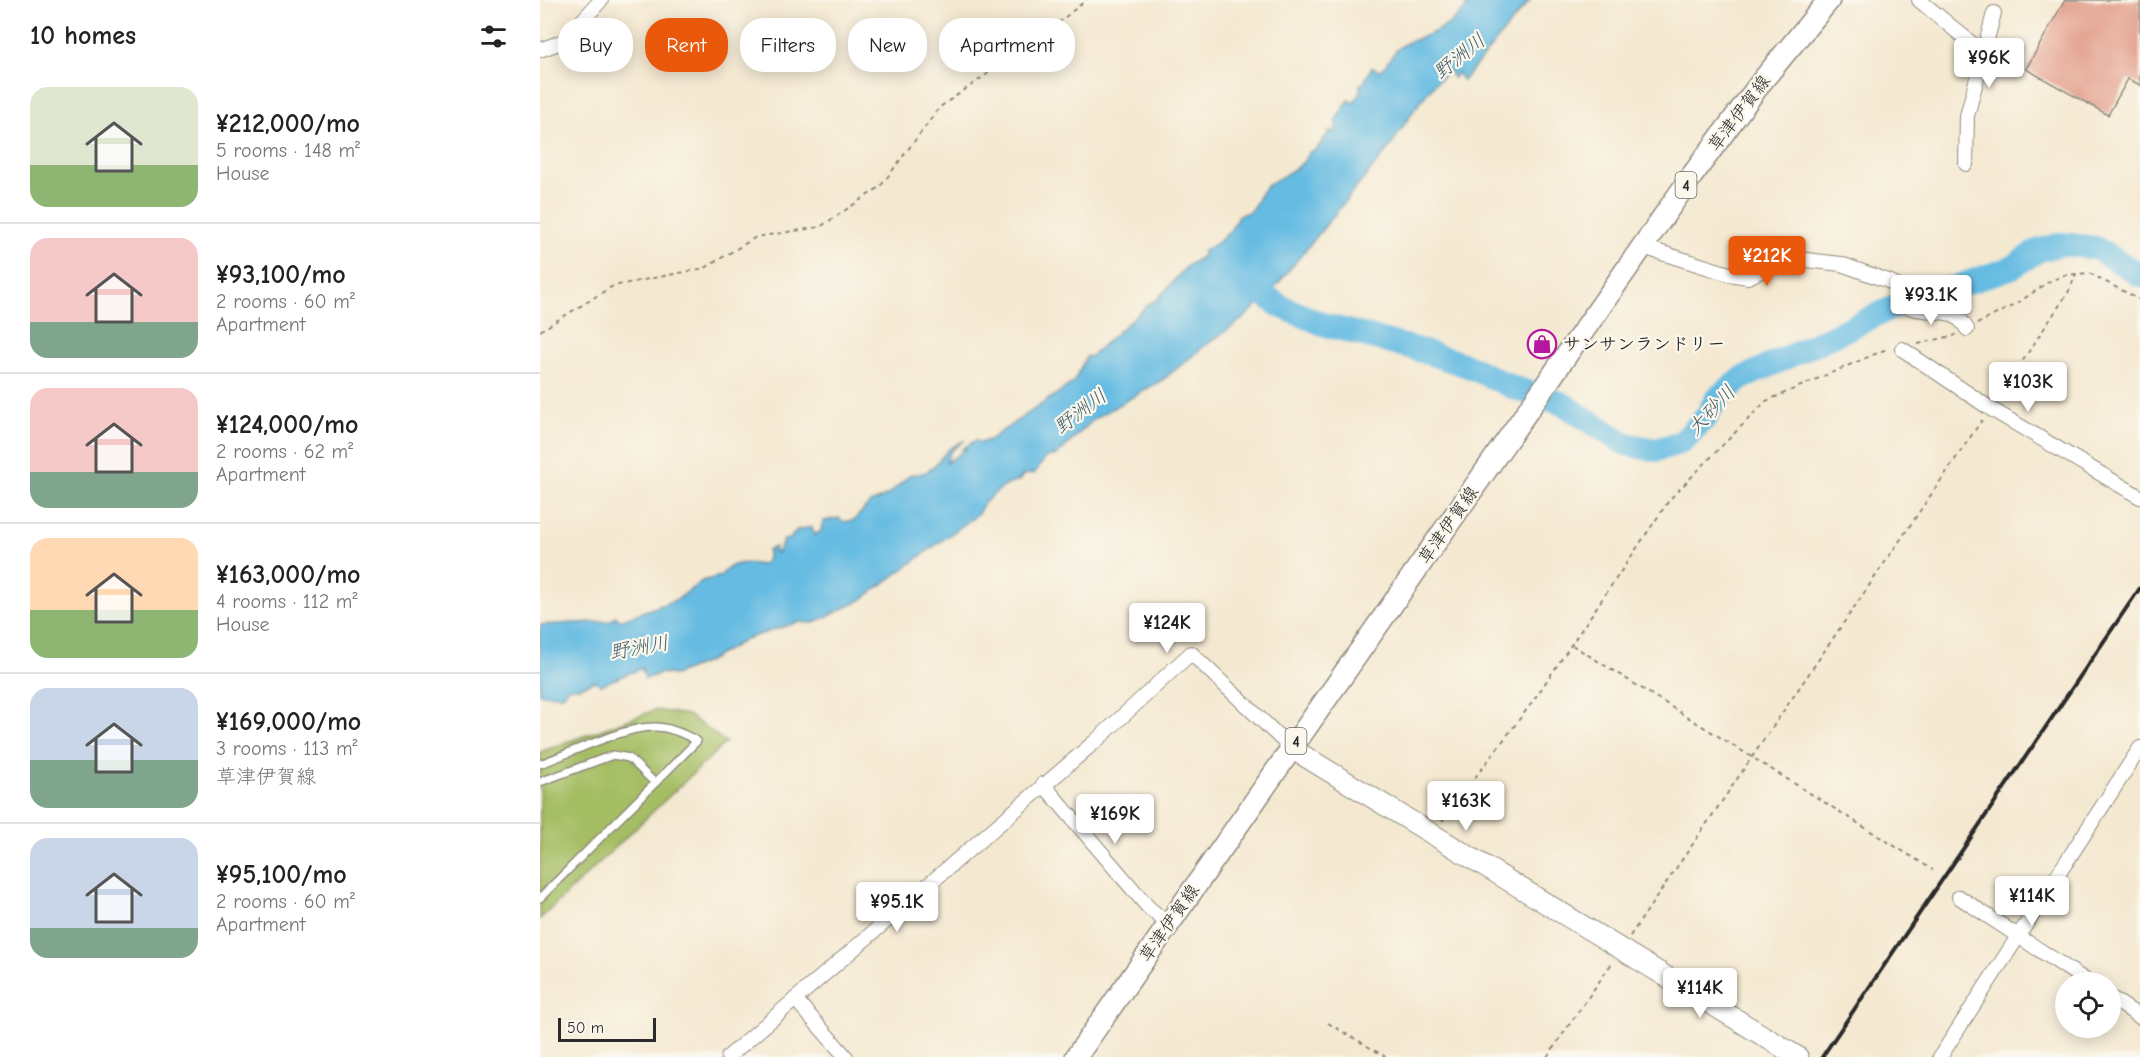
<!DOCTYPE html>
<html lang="en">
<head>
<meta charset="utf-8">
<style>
	:root { --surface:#fff; --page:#f6f6f6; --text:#222; --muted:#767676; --line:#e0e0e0; --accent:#ea580c }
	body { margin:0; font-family:"Comic Neue","Klee One",sans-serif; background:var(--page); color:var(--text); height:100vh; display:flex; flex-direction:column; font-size:22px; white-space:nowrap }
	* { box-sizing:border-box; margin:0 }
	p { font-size:20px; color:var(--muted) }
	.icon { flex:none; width:33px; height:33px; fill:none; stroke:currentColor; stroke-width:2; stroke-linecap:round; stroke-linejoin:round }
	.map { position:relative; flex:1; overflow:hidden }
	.drawer { display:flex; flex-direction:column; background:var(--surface); width:540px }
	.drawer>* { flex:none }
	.hud { position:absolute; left:18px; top:18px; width:570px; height:54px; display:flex; gap:12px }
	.controls { position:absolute; left:1515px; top:972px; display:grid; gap:12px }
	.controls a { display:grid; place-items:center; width:66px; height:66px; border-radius:50%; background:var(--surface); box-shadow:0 3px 15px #0003; font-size:30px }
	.scale { position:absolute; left:18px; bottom:15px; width:98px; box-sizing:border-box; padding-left:6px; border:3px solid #2b2b2b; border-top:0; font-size:16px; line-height:21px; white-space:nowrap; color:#2b2b2b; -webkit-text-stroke:4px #fbf7ec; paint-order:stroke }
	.price { position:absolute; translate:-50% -51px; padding:0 14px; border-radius:6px; background:#fff; color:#222; font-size:20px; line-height:39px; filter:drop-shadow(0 2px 3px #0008) }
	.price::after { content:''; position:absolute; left:50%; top:36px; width:18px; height:14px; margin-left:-9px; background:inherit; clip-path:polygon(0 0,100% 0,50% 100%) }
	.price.selected { background:var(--accent); color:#fff }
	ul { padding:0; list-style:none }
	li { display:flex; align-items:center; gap:18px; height:150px; padding:0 30px }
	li+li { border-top:2px solid var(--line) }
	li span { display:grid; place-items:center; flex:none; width:168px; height:120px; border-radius:18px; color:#555 }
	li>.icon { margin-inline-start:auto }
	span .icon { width:72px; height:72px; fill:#fffc; stroke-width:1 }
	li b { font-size:26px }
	h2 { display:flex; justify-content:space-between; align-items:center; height:72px; padding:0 30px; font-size:26px }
	.chip { padding:0 21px; border-radius:24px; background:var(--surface); box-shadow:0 3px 15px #0003; font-size:21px; line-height:54px }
	.chip.selected { background:var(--accent); color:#fff }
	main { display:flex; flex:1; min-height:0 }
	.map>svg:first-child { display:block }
	.green { fill:#a5be64; stroke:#687448; stroke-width:1.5 }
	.water { fill:#65bbe2; stroke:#487386; stroke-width:1.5 }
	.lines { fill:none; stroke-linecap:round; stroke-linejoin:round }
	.river { stroke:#65bbe2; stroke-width:24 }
	.building { fill:#df907b }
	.lane-casing { stroke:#908a7e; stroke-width:10 }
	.street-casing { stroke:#908a7e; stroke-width:16 }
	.secondary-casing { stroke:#908a7e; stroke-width:22 }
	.primary-casing { stroke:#908a7e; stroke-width:24 }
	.path { stroke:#908a7e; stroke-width:2; stroke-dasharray:4.5 4.5; stroke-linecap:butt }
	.lane { stroke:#fff; stroke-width:7 }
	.street { stroke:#fff; stroke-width:14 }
	.secondary { stroke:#fff; stroke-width:20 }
	.primary { stroke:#fff; stroke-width:21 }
	.rail { stroke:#2b2b2b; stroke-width:4 }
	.labels { text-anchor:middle; stroke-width:4.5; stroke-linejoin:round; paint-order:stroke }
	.shield { fill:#fbf7ec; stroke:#696865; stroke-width:1.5 }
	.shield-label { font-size:16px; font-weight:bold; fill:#2b2b2b }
	.street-label { font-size:18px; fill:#2b2b2b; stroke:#fbf7ec }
	.poi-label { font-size:18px; font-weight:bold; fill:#2b2b2b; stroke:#fbf7ec; text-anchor:start }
	.water-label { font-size:20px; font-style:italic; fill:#3f5d6b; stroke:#fbf7ec }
</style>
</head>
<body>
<main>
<section class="drawer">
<h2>10 homes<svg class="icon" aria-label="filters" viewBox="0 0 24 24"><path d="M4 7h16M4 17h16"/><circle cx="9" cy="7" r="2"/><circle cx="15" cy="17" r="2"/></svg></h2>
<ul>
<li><span style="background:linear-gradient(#dfe7d0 65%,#8fb573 0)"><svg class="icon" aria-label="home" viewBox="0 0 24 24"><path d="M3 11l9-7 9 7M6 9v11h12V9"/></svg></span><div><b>¥212,000/mo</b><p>5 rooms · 148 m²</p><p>House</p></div></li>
<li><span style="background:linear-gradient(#f6c9c9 70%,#7fa58c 0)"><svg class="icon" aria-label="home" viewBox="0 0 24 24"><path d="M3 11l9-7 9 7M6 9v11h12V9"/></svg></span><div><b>¥93,100/mo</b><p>2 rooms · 60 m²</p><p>Apartment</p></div></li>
<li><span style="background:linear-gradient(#f6c9c9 70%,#7fa58c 0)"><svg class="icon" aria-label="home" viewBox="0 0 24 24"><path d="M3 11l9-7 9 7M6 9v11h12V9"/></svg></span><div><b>¥124,000/mo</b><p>2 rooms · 62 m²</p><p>Apartment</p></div></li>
<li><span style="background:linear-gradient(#ffd9b3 60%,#8fb573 0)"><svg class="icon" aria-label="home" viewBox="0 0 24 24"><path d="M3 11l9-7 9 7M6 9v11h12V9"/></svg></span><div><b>¥163,000/mo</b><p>4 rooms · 112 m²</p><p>House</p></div></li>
<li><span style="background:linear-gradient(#c9d6e8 60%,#7fa58c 0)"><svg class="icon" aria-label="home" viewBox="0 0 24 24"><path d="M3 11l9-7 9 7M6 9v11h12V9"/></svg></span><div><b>¥169,000/mo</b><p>3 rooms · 113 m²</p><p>草津伊賀線</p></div></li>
<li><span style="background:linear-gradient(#c9d6e8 75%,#7fa58c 0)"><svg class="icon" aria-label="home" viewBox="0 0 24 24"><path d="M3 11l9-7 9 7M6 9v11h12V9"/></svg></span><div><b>¥95,100/mo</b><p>2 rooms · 60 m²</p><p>Apartment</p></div></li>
</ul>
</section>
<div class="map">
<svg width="1600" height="1057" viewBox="0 0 1600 1057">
	<rect width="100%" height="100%" fill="#fbf7ec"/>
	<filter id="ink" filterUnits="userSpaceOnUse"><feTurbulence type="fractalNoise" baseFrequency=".0167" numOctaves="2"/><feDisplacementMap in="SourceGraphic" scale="12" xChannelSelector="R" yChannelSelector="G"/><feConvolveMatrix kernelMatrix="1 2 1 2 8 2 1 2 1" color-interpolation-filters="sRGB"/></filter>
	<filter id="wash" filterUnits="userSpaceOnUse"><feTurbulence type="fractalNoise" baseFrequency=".008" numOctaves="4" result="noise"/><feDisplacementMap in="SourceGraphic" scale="24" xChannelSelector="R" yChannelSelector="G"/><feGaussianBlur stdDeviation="1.35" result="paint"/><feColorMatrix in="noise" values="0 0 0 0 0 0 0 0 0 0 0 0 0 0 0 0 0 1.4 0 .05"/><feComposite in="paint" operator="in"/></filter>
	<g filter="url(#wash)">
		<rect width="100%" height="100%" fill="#f4e8d0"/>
		<polygon class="green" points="115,710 148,715 186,742 0,919 0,752"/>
		<path class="water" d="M930 0H990L923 81 918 73 913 78 909 70C887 90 868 117 853 143L732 291 704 318 662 348 624 379 554 419 517 455 506 457 495 473 483 475 479 481C465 483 443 500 438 514L321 600 274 623 258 622 206 639 167 662 134 675 121 673 105 679 102 668 61 685 55 681 39 687H29L22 695 0 694V625L71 621 75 616 80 620 138 599 162 581 181 576C190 561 207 562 222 565L228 559V550L235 547 234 552 237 553 244 540 250 539 257 530 272 527 275 535 283 529 281 527 284 521 299 518 303 522 314 520 330 503 348 495 371 474C390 476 396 463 407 451 412 446 420 443 425 440L410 452 406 463 426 449H422L436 440 440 443 449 440 534 382 546 357 551 356 611 302 616 301 647 266 663 256V251C680 242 691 234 698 216 703 213 707 214 710 211 717 204 719 193 726 187 740 175 764 169 769 152L776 150 790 131 794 133 797 125 795 121 809 100 813 103 820 94V84H823L832 67 839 71C848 67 850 54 860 47 865 42 871 42 877 39 899 31 920 21 930 0Z"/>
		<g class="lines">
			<polyline class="river" points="708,283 740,306 785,325 876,349 928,366 972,387 1023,404 1085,444 1116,450 1142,442 1167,416 1176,399 1201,379 1375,297 1412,288 1473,267 1497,251 1521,244 1556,248 1600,275"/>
		</g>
		<g id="blocks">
			<polygon class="building" points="1525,0 1600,0 1600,85 1588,79 1568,115 1486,69"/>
		</g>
	</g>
	<g filter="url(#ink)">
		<use href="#blocks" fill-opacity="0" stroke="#908a7e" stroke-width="1.5"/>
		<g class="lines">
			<g class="lane-casing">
				<g id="lane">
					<path d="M0 764C31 753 81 728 112 727 128 726 143 733 157 741L0 898"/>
					<polyline points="0,782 73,755 89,758 115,783"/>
				</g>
			</g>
			<g class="street-casing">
				<g id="street">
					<polyline points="1379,0 1442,52"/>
					<polyline points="0,50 24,41 61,0"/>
					<polyline points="1426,164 1427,116 1454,13"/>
					<path d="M1103 247 1189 274 1208 277 1249 258 1301 264 1351 282 1358 287 1369 307C1391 315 1414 305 1427 329"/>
					<polyline points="1362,349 1451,409 1600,497"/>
					<polyline points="503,784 608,907 628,924"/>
					<polyline points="1419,897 1548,982"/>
					<polyline points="1570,997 1600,1017"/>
					<polyline points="255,999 306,1057"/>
					<polyline points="188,1057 558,739 651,653 751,748"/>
					<polyline points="1400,1057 1600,748"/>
				</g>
			</g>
			<g class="secondary-casing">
				<polyline id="secondary" points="751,748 1258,1057"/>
			</g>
			<g class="primary-casing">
				<polyline id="primary" points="536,1057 1151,177 1222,81 1289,0"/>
			</g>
			<g class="path">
				<polyline points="1437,324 1476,304 1510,281 1525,275 1549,273 1600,300"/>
				<polyline points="0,331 73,286 165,268 216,237 280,227 340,187 400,107 506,33 546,0"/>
				<polyline points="1378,344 1416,335"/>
				<polyline points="1458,398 1529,291 1536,274"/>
				<polyline points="1032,645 1393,870"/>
				<polyline points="902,821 991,704 1130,499 1226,401 1349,348"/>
				<polyline points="1090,936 1442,420"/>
				<polyline points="788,1023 846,1057"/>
				<polyline points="1007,1057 1072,963"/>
			</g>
			<use href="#lane" class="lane"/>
			<use href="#street" class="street"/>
			<use href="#secondary" class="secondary"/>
			<use href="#primary" class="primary"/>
			<polyline class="rail" points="1282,1057 1600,588"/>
		</g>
	</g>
	<defs>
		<g id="shop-ring" transform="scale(1.5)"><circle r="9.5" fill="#fbf7ec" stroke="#b5179e" stroke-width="1.5"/><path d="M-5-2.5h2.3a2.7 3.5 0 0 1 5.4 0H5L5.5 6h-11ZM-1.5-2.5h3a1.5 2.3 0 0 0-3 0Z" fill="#b5179e"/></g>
	</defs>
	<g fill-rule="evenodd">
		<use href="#shop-ring" x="1002" y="344"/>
	</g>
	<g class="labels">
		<g class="shield">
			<rect x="1135.5" y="172" width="21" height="26" rx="4.5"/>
			<rect x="745.5" y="728" width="21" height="26" rx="4.5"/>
		</g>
		<g class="shield-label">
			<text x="1146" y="191">4</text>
			<text x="756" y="747">4</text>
		</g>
		<g class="street-label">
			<text transform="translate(1199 113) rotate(-53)" y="6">草津伊賀線</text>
			<text transform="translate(908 525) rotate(-55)" y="6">草津伊賀線</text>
			<text transform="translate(629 923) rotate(-55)" y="6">草津伊賀線</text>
		</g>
		<g class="poi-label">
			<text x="1023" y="350">サンサンランドリー</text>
		</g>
		<g class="water-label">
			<text transform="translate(919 56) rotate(-39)" y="7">野洲川</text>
			<text transform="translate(1171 410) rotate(-47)" y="7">大砂川</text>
			<text transform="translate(540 411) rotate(-37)" y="7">野洲川</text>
			<text transform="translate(99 647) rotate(-10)" y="7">野洲川</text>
		</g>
	</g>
</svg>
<div class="controls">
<a><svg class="icon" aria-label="locate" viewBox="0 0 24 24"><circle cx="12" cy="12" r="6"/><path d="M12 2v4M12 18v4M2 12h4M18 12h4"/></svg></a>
</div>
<div class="scale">50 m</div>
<b class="price" style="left:1449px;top:89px">¥96K</b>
<b class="price selected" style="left:1227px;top:287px">¥212K</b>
<b class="price" style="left:1391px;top:326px">¥93.1K</b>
<b class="price" style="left:1488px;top:413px">¥103K</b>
<b class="price" style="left:627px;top:654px">¥124K</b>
<b class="price" style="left:926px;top:832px">¥163K</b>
<b class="price" style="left:575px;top:845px">¥169K</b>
<b class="price" style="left:1492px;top:927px">¥114K</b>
<b class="price" style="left:357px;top:933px">¥95.1K</b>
<b class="price" style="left:1160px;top:1019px">¥114K</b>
<div class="hud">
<a class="chip">Buy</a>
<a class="chip selected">Rent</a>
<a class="chip">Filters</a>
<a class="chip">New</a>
<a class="chip">Apartment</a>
</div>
</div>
</main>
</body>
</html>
